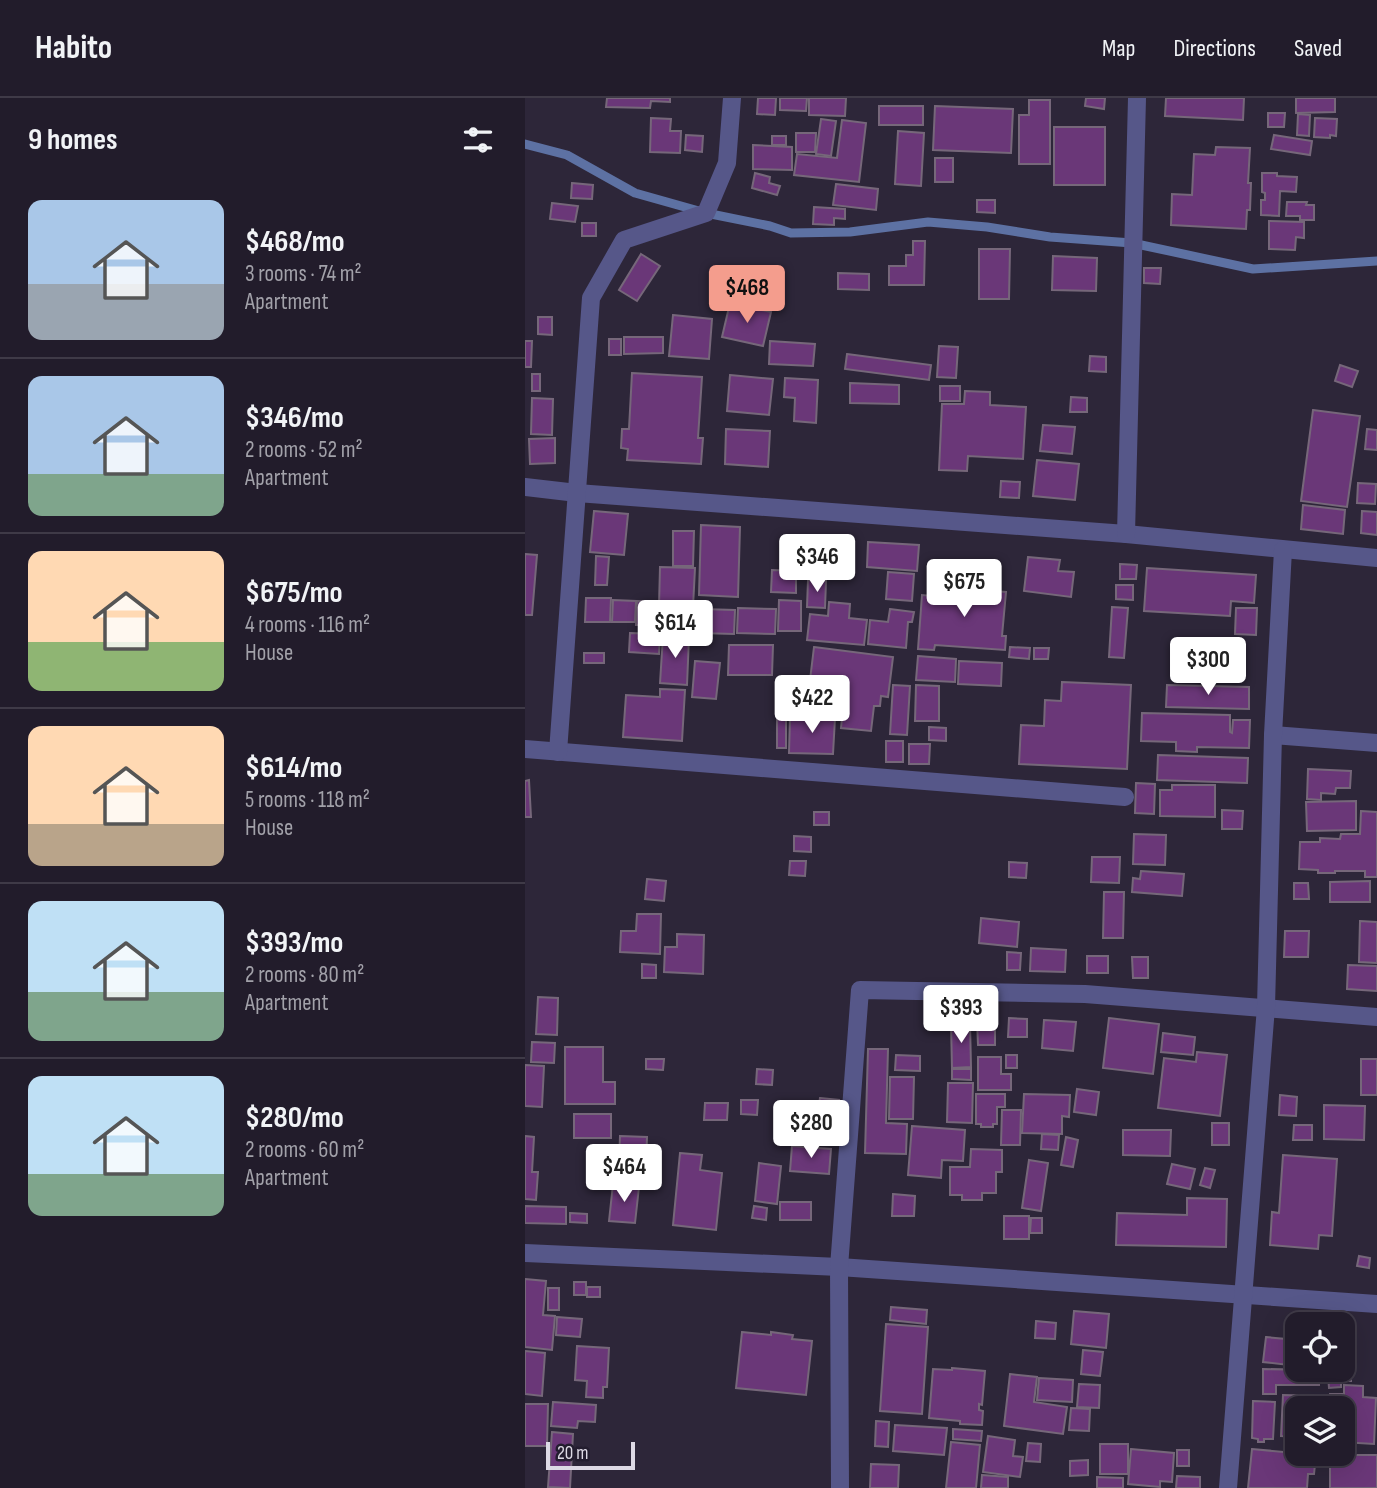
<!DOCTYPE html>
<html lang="en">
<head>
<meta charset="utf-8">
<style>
	:root { --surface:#221c2b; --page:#2a2533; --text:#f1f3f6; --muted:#a2a1a9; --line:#3f3a47; --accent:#f49d8d }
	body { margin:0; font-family:"Sofia Sans Condensed",sans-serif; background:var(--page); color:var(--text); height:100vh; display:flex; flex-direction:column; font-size:26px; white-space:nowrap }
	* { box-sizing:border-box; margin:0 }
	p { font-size:23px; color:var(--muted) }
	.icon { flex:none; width:38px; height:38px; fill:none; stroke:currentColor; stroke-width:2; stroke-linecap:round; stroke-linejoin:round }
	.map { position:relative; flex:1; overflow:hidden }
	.sheet { display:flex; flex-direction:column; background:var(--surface); width:525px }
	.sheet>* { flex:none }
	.buttons { position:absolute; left:760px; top:1214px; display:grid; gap:14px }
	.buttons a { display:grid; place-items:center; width:70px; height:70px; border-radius:14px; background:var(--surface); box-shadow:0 7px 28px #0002,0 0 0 2px var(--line); font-size:35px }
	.scale { position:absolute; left:21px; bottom:18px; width:89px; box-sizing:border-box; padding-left:7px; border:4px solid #ddd9e5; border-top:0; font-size:19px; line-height:24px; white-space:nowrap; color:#ddd9e5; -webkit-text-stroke:5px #231d2f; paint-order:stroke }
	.price { position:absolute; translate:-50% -60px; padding:0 16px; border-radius:7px; background:#fff; color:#222; font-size:23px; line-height:46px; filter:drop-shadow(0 2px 4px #0008) }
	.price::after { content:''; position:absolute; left:50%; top:42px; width:21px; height:16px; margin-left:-10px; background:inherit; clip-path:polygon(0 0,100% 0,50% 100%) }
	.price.current { background:var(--accent); color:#111 }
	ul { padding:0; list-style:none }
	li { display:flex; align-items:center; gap:21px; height:175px; padding:0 28px }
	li+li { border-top:2px solid var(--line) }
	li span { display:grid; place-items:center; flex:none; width:196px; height:140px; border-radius:14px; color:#555 }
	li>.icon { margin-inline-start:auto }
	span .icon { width:84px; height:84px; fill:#fffc; stroke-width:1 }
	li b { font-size:30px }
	h2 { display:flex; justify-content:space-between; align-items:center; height:84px; padding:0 28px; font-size:30px }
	header { display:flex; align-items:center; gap:42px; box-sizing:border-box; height:98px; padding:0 35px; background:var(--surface); border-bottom:2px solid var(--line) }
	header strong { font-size:33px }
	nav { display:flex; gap:38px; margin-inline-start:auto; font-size:24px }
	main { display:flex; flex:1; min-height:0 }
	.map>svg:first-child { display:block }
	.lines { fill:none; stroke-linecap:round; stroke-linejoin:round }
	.stream { stroke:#5d71a3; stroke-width:9 }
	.building { fill:#6a3778; stroke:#76677a; stroke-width:2 }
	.minor { stroke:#565789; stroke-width:18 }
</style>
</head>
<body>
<header>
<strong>Habito</strong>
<nav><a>Map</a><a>Directions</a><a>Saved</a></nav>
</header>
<main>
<section class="sheet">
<h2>9 homes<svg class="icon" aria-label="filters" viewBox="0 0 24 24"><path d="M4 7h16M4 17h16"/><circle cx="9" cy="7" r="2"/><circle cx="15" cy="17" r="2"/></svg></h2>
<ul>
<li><span style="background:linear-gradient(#a9c7e8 60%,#9aa5b1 0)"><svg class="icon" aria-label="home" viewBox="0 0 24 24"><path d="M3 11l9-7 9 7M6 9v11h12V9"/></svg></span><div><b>$468/mo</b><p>3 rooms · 74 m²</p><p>Apartment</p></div></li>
<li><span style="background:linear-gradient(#a9c7e8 70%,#7fa58c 0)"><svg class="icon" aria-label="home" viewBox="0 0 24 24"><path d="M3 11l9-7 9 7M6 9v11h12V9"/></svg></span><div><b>$346/mo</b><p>2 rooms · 52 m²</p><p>Apartment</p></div></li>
<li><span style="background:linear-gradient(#ffd9b3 65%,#8fb573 0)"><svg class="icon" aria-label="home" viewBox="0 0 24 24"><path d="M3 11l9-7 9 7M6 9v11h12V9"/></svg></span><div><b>$675/mo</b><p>4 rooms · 116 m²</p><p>House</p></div></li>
<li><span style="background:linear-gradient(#ffd9b3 70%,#b9a48a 0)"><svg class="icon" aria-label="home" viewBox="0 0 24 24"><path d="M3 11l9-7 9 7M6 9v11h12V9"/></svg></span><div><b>$614/mo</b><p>5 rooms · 118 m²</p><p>House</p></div></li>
<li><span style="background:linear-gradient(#bfe0f5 65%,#7fa58c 0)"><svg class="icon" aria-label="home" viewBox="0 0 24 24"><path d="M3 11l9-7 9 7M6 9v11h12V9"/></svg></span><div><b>$393/mo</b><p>2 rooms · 80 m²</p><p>Apartment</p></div></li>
<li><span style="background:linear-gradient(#bfe0f5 70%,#7fa58c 0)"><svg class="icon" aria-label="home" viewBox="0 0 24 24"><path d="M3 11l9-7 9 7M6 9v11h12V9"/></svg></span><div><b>$280/mo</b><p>2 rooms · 60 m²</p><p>Apartment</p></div></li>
</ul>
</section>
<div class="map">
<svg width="852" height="1390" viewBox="0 0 852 1390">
	<rect width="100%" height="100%" fill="#2d2639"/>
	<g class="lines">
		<polyline class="stream" points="0,46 42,57 110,95 181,115 245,128 266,135 325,134 403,124 462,129 525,139 607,145 728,171 852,163"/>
	</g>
	<g class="building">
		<polygon points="82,0 145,0 145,4 126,3 125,10 81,9"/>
		<polygon points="233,0 251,0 250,17 232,16"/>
		<polygon points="255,0 282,0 281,13 255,12"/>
		<polygon points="284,0 321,0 320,18 284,17"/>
		<polygon points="561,0 580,0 579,11 560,8"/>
		<polygon points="641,0 719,0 718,22 640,18"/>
		<polygon points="771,0 810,0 810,14 771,15"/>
		<polygon points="504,2 525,2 525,66 494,66 494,17 504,17"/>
		<rect x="354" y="8" width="44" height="19"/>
		<polygon points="410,8 488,11 486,55 408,52"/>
		<polygon points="743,15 760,15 759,29 743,29"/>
		<polygon points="773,16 785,17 784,38 772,37"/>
		<polygon points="126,20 146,21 145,33 156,33 155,55 125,54"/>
		<polygon points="790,20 812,21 811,38 805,37 805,40 789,39"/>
		<polygon points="296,21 311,23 306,58 291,56"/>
		<polygon points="317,22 341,25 334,84 269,77 272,56 312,60"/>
		<rect x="529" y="29" width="51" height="58"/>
		<polygon points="373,33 399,35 396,88 370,86"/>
		<polygon points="271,35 291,35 290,54 271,54"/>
		<polygon points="161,37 178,38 177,54 160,52"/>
		<polygon points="749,37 787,43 785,57 746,51"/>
		<rect x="247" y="38" width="14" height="9"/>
		<polygon points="228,47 267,49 267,72 228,71"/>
		<polygon points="691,49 725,50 723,85 726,85 725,112 722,112 721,131 646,127 647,96 667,97 669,56 690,57"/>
		<rect x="410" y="60" width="18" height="24"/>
		<polygon points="230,75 245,79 244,85 255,88 252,97 227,90"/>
		<polygon points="737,75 752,75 752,78 772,79 771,94 755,93 754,118 736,117 736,102 740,102 740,95 737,94"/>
		<polygon points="47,85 68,87 67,101 46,100"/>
		<polygon points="311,86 353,91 351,112 308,107"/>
		<polygon points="452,102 470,102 470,115 452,114"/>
		<polygon points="762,104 782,104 781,107 789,107 789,122 775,122 775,118 761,118"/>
		<polygon points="27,105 53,108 50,124 25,121"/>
		<polygon points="289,109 320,111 320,121 309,120 309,127 288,126"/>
		<polygon points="744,123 779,124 779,140 771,139 770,152 744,151"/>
		<rect x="57" y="125" width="14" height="13"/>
		<polygon points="388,143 400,143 399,187 364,187 364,168 381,168 381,157 388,157"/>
		<polygon points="454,151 485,151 484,201 454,201"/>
		<polygon points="116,156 135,168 112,203 94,192"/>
		<polygon points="528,158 572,160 571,193 527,192"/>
		<polygon points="619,170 636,170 635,186 619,185"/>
		<polygon points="313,175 344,176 344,192 313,191"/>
		<polygon points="205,205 246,214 238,248 197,239"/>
		<polygon points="148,217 187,221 184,261 144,258"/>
		<polygon points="13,219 27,219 27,237 13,236"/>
		<polygon points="99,239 138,239 138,255 99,256"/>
		<rect x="84" y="241" width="12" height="16"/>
		<polygon points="0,243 7,243 6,269 0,269"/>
		<polygon points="245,243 290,246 288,268 244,266"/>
		<polygon points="414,248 433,249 431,280 412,279"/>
		<polygon points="322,256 406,267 404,282 320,271"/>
		<polygon points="565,258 581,259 581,274 564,273"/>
		<polygon points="815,267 833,273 827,289 810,283"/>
		<polygon points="107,275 177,279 173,340 178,340 176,366 102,362 103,351 96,350 97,331 104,331"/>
		<rect x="7" y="276" width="8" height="17"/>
		<polygon points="205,277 248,281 244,317 202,313"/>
		<polygon points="260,280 293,282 291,325 269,323 270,300 259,299"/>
		<polygon points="325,285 374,287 374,306 325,305"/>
		<rect x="415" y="288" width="20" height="15"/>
		<polygon points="440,293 465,294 465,307 501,309 498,361 443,358 442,373 414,372 417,306 439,306"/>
		<polygon points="546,299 562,300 562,314 545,314"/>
		<polygon points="7,300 28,301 27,337 6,336"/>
		<polygon points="788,312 835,318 822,409 776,403"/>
		<polygon points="518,327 550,329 547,356 515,353"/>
		<polygon points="201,331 245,333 243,369 200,366"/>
		<polygon points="842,331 852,332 852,352 840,351"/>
		<polygon points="30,340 30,365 5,366 4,341"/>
		<polygon points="512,362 554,366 550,402 508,398"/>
		<polygon points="476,383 495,384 494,400 475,399"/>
		<polygon points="833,385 851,386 850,406 832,405"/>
		<polygon points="778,407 820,412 818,436 776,431"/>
		<polygon points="69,413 103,416 99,457 65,454"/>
		<polygon points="837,413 852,414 852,437 836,435"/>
		<polygon points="176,427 215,429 213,499 174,497"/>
		<polygon points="148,433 169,433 168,468 148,468"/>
		<polygon points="303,437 323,438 323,456 303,456"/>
		<polygon points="343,444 394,447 392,473 342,469"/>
		<polygon points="0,456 12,457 7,517 0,517"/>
		<polygon points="71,458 84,459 82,487 70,487"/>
		<polygon points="503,459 535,462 533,473 549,474 546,499 499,493"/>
		<polygon points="595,466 612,467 611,481 595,481"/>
		<polygon points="135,469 170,470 168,509 134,508"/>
		<polygon points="622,470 731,477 729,505 706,503 705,518 619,513"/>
		<polygon points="247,472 271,473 271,495 246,494"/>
		<polygon points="363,474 389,476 387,503 361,501"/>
		<polygon points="283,482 301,483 300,510 282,509"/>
		<polygon points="433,482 456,484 455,492 481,494 477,538 481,538 480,552 410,547 409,552 393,551 397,497 431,500"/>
		<polygon points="591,487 608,487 608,502 591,501"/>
		<polygon points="61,500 86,500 85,524 60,524"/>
		<polygon points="88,502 111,503 110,524 87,524"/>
		<polygon points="254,502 276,503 276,533 253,533"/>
		<polygon points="112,503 131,504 130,527 111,527"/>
		<polygon points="304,504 325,506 324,520 342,522 339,547 282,542 285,516 303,518"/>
		<polygon points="587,509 603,510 599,560 584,559"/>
		<polygon points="213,510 251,511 250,536 212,535"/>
		<polygon points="711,510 732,510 731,537 710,536"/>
		<polygon points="176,511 210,512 209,536 175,535"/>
		<polygon points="365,511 389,514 387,524 383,524 381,550 343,546 345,522 363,524"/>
		<polygon points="136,514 162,515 162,530 135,530"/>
		<polygon points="105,535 135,536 134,556 104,554"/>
		<polygon points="138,538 164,539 162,587 135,585"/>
		<polygon points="204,547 248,547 247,577 203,577"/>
		<polygon points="289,549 368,559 363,599 356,598 355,608 349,608 346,633 316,630 318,611 282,607"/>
		<polygon points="485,549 505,550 504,561 484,559"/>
		<polygon points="509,550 524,550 523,561 509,561"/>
		<rect x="59" y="555" width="20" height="10"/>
		<polygon points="393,558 431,561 430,584 391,582"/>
		<polygon points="170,563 195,565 191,601 167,599"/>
		<polygon points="434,563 477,565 476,588 433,586"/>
		<polygon points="537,584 606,587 602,671 494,666 496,627 519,628 520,602 536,603"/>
		<polygon points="368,587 385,588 382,637 365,636"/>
		<polygon points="391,587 414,588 414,623 390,623"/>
		<polygon points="642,587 724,589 724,611 641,609"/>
		<polygon points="135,591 160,592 157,643 98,639 101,597 135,599"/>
		<polygon points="617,615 705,617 705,634 707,635 708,622 725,622 724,650 672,649 672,654 651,653 651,644 616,643"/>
		<rect x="252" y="618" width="9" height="32"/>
		<polygon points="265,619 310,620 308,656 264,655"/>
		<polygon points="404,629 421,630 421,643 404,642"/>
		<rect x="361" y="643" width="17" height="21"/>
		<polygon points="384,646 405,646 404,666 384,666"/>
		<polygon points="633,657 723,660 722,685 632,682"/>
		<polygon points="783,671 826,673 825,690 811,690 810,696 796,695 796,702 782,701"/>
		<polygon points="4,682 6,719 0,719 0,683"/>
		<polygon points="611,685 630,686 629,716 610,715"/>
		<polygon points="647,687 690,687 690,719 635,718 635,692 647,692"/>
		<polygon points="831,703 831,732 782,733 781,704"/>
		<polygon points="697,712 718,713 717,731 697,731"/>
		<polygon points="836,713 852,714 852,779 840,779 840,773 810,773 810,775 793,775 793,772 774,771 775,744 795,744 795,740 815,741 816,736 835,736"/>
		<rect x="289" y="714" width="15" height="13"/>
		<polygon points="609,736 641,737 640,767 608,766"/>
		<polygon points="269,738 286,739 286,754 269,753"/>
		<polygon points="567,759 595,759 594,785 566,784"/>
		<polygon points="265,763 281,763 280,778 264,777"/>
		<polygon points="484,764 502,765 501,780 484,779"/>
		<polygon points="616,773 659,776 657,798 607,794 608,780 615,781"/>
		<polygon points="122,781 141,783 139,803 120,801"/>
		<polygon points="845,783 845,804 805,804 805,784"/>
		<polygon points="769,785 783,785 784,801 769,801"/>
		<polygon points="579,794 599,794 598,840 578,840"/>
		<polygon points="112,816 136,816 135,856 95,854 96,833 111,833"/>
		<polygon points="456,820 494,824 492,849 454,845"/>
		<polygon points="835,823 852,824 852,865 834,864"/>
		<polygon points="760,833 784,833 783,859 759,859"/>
		<polygon points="152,836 179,837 178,876 139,874 140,849 152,849"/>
		<polygon points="506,850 541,852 540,874 505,873"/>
		<polygon points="482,854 496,855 495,872 482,872"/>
		<rect x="562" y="858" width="21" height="17"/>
		<polygon points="607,859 623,859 623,880 608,880"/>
		<polygon points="117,866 131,867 131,880 117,880"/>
		<polygon points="823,867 852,868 852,893 822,891"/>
		<polygon points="13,899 33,900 32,937 11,936"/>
		<polygon points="484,920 502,921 502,939 483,939"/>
		<polygon points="584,920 634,926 628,976 578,970"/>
		<polygon points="452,922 470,922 470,947 453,947"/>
		<polygon points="519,922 551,924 548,953 517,950"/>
		<polygon points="426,925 445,925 446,969 427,970"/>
		<polygon points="638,935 670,939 668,957 636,954"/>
		<polygon points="7,944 30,945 29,965 6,964"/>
		<polygon points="40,949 78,949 78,984 90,984 90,1006 40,1006"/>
		<polygon points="343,951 363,951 361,1025 382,1026 381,1056 340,1055"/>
		<polygon points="672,954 702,957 695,1018 633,1010 639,960 671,964"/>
		<polygon points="371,957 395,958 395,973 370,972"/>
		<rect x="481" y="957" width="11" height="13"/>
		<polygon points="453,959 476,959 476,976 486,976 486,992 453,992"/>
		<polygon points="121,961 139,961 138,972 121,971"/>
		<rect x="836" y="961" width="16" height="36"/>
		<polygon points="0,967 19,968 17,1009 0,1008"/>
		<polygon points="232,971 248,972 247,987 231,986"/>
		<polygon points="427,971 446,971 446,982 427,981"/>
		<polygon points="365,979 389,979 388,1021 364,1021"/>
		<polygon points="423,985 448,985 447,1025 422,1024"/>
		<polygon points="552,991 574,994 571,1017 549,1014"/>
		<polygon points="451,996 480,996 480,1009 472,1009 472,1026 468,1026 468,1029 456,1029 456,1026 451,1026"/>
		<polygon points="499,996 545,997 544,1019 537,1018 537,1036 497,1035"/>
		<polygon points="755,997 772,999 771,1018 754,1017"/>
		<polygon points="295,1000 314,1002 311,1020 292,1017"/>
		<polygon points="216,1002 233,1002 232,1017 216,1016"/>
		<polygon points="180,1005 203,1005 202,1022 179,1022"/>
		<polygon points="799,1007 840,1008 839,1042 799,1041"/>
		<polygon points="477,1012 496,1012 495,1047 476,1047"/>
		<rect x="49" y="1016" width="37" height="24"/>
		<polygon points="286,1022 310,1026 306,1045 283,1041"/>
		<rect x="687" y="1025" width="17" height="22"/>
		<polygon points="769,1027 787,1027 787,1042 768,1042"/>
		<polygon points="387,1028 440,1032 438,1063 417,1062 416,1080 383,1077"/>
		<polygon points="598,1032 646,1032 645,1058 598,1057"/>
		<polygon points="517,1036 534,1037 533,1052 516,1051"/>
		<polygon points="0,1038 9,1039 7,1074 13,1074 11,1102 0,1101"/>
		<polygon points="95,1038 122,1039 121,1066 94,1066"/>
		<polygon points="541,1039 553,1042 548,1069 536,1067"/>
		<polygon points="267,1048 306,1051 304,1076 265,1073"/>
		<polygon points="446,1051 477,1052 477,1074 471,1074 471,1095 457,1095 457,1102 437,1102 437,1097 425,1097 425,1069 445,1069"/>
		<polygon points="155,1055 177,1057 175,1072 197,1075 191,1132 148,1127"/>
		<polygon points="758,1057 812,1061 807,1138 794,1137 793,1151 745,1147 747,1114 754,1115"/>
		<polygon points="504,1062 523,1065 516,1113 497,1110"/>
		<polygon points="234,1065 256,1068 252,1106 230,1103"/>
		<polygon points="647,1066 670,1071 665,1091 642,1086"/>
		<polygon points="680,1070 690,1072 685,1090 675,1087"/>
		<polygon points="88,1086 114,1089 110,1125 84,1123"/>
		<polygon points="368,1096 390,1098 389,1118 367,1118"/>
		<polygon points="662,1100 702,1101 701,1149 591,1147 592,1115 662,1117"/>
		<rect x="255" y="1104" width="31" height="18"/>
		<polygon points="0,1108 41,1109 41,1126 0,1125"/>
		<polygon points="229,1108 242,1110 241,1122 227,1120"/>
		<polygon points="45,1115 62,1116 62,1125 45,1124"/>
		<rect x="479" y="1118" width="25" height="23"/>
		<polygon points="506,1120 517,1120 517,1135 505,1135"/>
		<polygon points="834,1158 845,1160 844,1170 832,1168"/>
		<polygon points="0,1181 21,1183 18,1217 30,1218 27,1252 0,1249"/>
		<rect x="49" y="1184" width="12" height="13"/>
		<rect x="62" y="1189" width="13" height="10"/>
		<rect x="23" y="1190" width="11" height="22"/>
		<polygon points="366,1209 402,1212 401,1226 365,1222"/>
		<polygon points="549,1213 584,1216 581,1250 546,1246"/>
		<polygon points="32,1219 57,1221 55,1239 31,1237"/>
		<polygon points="511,1223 531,1225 530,1241 510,1240"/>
		<polygon points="361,1226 403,1229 397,1316 355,1313"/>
		<polygon points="217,1234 246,1237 246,1234 268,1237 267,1241 287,1243 281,1297 211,1290"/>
		<polygon points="741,1239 772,1242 772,1268 738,1264"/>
		<polygon points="52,1248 84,1250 82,1289 78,1289 78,1300 61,1299 62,1283 50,1282"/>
		<polygon points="558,1252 578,1254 575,1278 556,1276"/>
		<polygon points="0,1253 20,1255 17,1298 0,1296"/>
		<polygon points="427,1270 460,1273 457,1307 454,1306 454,1312 458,1313 457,1327 435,1326 435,1323 404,1320 408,1271 427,1272"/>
		<polygon points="738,1271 794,1272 794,1287 751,1287 751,1296 738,1296"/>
		<polygon points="485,1276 512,1279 509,1304 542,1309 538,1336 479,1328"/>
		<polygon points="803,1277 826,1278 826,1283 816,1283 816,1289 804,1290"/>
		<polygon points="514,1280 548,1282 547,1304 512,1302"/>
		<polygon points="554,1286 575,1287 574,1310 552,1309"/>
		<polygon points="819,1287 838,1288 838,1299 851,1300 849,1346 817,1344 817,1311 804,1311 805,1296 819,1296"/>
		<polygon points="758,1297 799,1298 799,1311 772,1311 772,1339 756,1338"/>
		<polygon points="728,1303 750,1304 748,1341 739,1341 739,1344 733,1344 733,1341 727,1340"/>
		<polygon points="28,1304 71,1307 70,1324 53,1323 52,1330 26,1328"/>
		<polygon points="0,1306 23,1306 22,1348 0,1348"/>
		<polygon points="546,1310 565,1311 564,1333 544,1332"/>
		<polygon points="351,1323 364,1324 363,1349 350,1348"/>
		<polygon points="370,1327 422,1330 419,1357 368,1353"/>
		<polygon points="428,1331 457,1333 456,1343 428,1341"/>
		<polygon points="27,1334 48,1336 45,1390 23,1389"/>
		<polygon points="463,1338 490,1342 488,1358 498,1359 495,1379 458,1374"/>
		<polygon points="426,1344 455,1347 451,1390 421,1390"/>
		<polygon points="503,1345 516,1346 515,1364 501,1363"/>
		<rect x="575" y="1346" width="28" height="30"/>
		<polygon points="606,1351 649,1355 647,1384 635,1383 635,1389 603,1386"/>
		<polygon points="727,1351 791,1357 789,1376 783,1376 782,1390 723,1390"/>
		<rect x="652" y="1352" width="12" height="16"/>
		<rect x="805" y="1357" width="47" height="33"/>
		<polygon points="563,1362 563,1377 545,1378 545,1363"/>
		<polygon points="346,1366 374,1367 373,1390 345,1390"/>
		<polygon points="457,1377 483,1379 483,1390 456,1390"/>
		<polygon points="652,1378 675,1379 675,1390 651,1390"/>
		<polygon points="572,1379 598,1380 598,1390 572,1390"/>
	</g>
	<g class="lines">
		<g class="minor">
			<polyline points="0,389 52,395 601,436 852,460"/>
			<polyline points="601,436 612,0"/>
			<polyline points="748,637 852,645"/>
			<polyline points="0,651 600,699"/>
			<polyline points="33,654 66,200 99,142 181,115 202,65 207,0"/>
			<polyline points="0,1155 314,1169 852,1206"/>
			<polyline points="315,1390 314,1169 335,892 560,896 852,919"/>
			<polyline points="703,1390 741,909 748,637 758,452"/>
		</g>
	</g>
</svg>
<div class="buttons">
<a><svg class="icon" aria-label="locate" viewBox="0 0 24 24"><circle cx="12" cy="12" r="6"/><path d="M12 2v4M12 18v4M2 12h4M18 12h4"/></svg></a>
<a><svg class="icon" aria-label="layers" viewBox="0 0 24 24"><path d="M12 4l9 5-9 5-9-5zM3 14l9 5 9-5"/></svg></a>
</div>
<div class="scale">20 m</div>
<b class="price current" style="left:222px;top:227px">$468</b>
<b class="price" style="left:292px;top:496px">$346</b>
<b class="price" style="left:439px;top:521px">$675</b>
<b class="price" style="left:150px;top:562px">$614</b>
<b class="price" style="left:683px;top:599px">$300</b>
<b class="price" style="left:287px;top:637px">$422</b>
<b class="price" style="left:436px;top:947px">$393</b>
<b class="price" style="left:286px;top:1062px">$280</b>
<b class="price" style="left:99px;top:1106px">$464</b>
</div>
</main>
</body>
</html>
